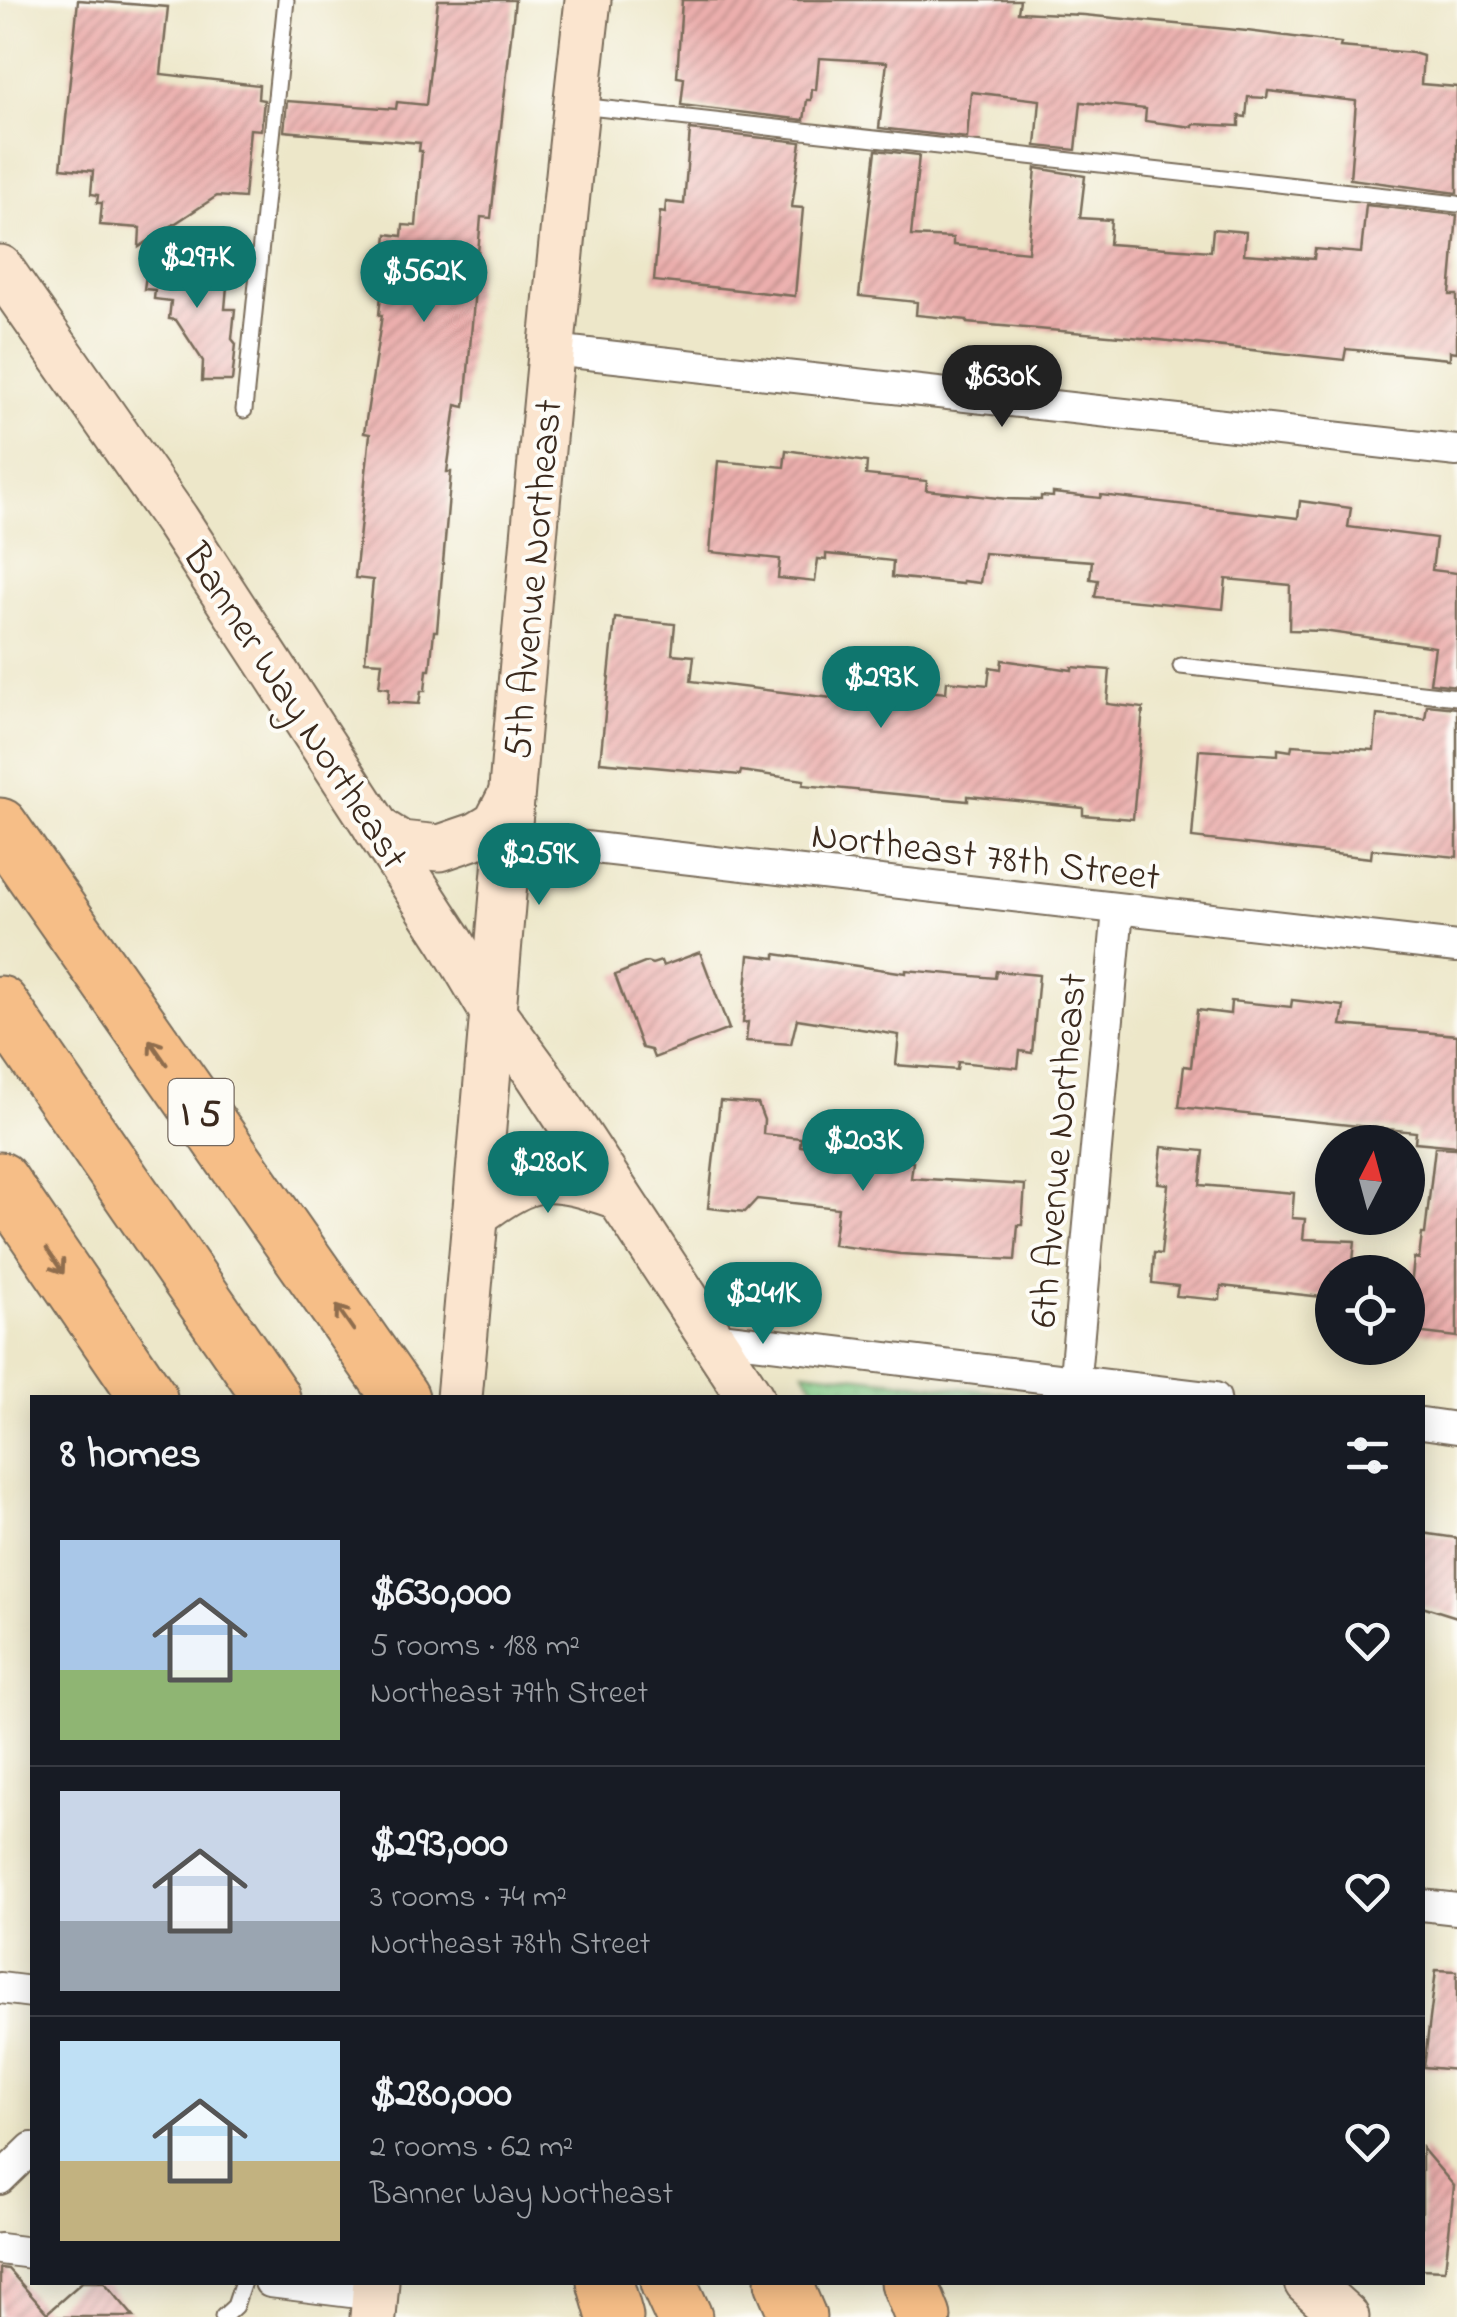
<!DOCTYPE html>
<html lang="en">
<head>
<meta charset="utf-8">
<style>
	:root { --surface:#171b24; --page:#242831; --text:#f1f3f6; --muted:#9ea1a6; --line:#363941; --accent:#0f766e }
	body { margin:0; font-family:"Indie Flower",sans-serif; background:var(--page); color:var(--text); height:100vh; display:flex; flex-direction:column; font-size:38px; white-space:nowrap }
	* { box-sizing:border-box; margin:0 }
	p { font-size:32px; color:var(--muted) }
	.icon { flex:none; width:55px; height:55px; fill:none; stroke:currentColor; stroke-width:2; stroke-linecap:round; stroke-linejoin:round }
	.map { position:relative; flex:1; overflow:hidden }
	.sheet { position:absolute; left:30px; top:1395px; width:1395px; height:890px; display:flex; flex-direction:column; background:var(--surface); border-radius:0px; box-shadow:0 5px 25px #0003 }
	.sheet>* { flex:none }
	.needle { width:65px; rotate:6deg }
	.controls { position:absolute; left:1315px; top:1125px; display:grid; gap:20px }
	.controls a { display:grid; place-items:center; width:110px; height:110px; border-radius:50%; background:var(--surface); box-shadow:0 5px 25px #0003; font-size:50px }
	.price { position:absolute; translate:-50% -85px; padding:0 22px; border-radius:35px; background:var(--accent); color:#fff; font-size:32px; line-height:65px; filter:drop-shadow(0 2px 5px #0008) }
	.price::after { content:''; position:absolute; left:50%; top:60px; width:30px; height:22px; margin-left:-15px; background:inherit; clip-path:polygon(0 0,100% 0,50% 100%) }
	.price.on { background:#222; color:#fff }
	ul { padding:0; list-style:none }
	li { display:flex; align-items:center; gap:30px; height:250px; padding:0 30px }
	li+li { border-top:2px solid var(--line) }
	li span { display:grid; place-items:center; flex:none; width:280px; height:200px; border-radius:0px; color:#555 }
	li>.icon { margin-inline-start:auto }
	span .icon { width:120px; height:120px; fill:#fffc; stroke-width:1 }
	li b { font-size:42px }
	h2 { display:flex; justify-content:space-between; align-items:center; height:120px; padding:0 30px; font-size:42px }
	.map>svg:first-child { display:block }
	.grass { fill:url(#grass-dots); stroke:#648058; stroke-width:2.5 }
	.building { fill:url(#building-hatch) }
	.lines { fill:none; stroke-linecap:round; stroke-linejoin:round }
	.lane-casing { stroke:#796c5a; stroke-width:19 }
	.street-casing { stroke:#796c5a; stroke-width:34 }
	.secondary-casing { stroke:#796c5a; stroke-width:49 }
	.highway-casing { stroke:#796c5a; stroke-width:59 }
	.lane { stroke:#fff; stroke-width:15 }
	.street { stroke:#fff; stroke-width:30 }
	.secondary { stroke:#fbe5cf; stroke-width:45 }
	.highway { stroke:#f6be87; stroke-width:55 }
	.oneway { stroke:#8f6d4d }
	.labels { text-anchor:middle; stroke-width:8; stroke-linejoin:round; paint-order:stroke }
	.shield { fill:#fdfcf7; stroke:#75695f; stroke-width:2.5 }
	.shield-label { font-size:38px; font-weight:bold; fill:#3b2a1e }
	.street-label { font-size:40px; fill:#3b2a1e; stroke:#fdfcf7 }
</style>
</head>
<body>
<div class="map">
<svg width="1457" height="2317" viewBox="0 0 1457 2317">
	<defs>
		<pattern id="grass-dots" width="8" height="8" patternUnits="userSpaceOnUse" patternTransform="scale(2.5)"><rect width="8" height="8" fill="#8dd691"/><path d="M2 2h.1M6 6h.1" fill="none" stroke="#7bb87d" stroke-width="1.8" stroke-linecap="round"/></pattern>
		<pattern id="building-hatch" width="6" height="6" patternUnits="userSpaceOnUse" patternTransform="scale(2.5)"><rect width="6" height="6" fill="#ecafad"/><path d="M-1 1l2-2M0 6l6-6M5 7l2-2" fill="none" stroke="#c08f8c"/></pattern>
	</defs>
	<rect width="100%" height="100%" fill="#fdfcf7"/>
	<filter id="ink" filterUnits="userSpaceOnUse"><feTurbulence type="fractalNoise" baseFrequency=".01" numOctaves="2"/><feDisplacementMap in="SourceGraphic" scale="20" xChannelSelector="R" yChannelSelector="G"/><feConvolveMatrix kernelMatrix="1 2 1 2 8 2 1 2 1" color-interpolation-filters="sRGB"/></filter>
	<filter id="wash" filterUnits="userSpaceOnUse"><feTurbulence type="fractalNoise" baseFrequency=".0048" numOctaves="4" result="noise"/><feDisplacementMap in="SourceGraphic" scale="40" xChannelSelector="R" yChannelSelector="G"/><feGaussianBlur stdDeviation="2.25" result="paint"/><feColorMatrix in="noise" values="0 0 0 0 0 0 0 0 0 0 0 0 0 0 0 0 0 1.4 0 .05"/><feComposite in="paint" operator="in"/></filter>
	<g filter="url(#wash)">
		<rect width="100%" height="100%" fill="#ede7c9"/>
		<polygon class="grass" points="804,1371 1011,1394 1021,1397 891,1398 815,1388"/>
		<g id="blocks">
			<g class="building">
				<polygon points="78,0 168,7 161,74 259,85 258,99 264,100 261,130 250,129 244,198 217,196 139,247 140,228 100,225 102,203 97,203 98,195 91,194 93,171 61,168"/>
				<polygon points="438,0 515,0 491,218 481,217 465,407 456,405 447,472 451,472 437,631 434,631 430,670 427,670 425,691 421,691 419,704 388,702 389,688 379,687 382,662 365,661 373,580 355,578 370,434 364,433 382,315 379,315 387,234 402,236 403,225 416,226 422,151 419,151 420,143 284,131 287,101 396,109 397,102 426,105"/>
				<polygon points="682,0 1020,0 1018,12 1084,15 1247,31 1341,43 1340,47 1413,53 1423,56 1421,84 1457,87 1457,193 1350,179 1356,101 1268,91 1267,98 1248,97 1246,117 1239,116 1239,126 1193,124 1193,127 1145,121 1146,109 1081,102 1076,150 1036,146 1040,100 971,92 967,138 879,128 887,62 819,58 816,90 812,89 811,100 807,100 804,120 681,105 684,78 677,77"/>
				<polygon points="690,130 801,142 792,207 803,208 795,296 654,281 660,212 665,213 666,202 684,204"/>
				<polygon points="876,150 919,155 911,236 953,238 953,245 1028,252 1036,168 1085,176 1080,218 1111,220 1109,244 1211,251 1213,229 1246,232 1244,254 1314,259 1315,249 1361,253 1366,205 1457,215 1450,295 1457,295 1457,352 1450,351 1450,359 1346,349 1344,360 1132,337 967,323 967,320 916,315 917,302 859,296"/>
				<polygon points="149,255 211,262 209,284 227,286 225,309 235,309 232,339 236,344 232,381 202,381 203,361 176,320 169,319 171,301 154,299 155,290 144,289"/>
				<polygon points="786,450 867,462 866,475 927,481 926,490 1007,499 1041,500 1041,496 1053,497 1053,493 1100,498 1101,495 1298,518 1300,501 1351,508 1348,527 1436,538 1432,570 1457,573 1457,686 1430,683 1435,647 1323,631 1289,630 1290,585 1226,579 1223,609 1095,597 1098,580 1090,579 1092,561 984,553 980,583 963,581 963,584 892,577 893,561 826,554 826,560 818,559 815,582 778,578 780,559 710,552 718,461 784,467"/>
				<polygon points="615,618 675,624 672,654 694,656 691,681 882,704 884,687 946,693 947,681 988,685 990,667 1001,669 1002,660 1072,670 1072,667 1110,670 1107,704 1143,708 1133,819 1083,815 1083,808 968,796 968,801 803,785 804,780 741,771 740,775 600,762"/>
				<polygon points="1427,705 1457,708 1457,857 1372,849 1371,858 1192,838 1199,750 1278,755 1278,749 1291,751 1292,745 1374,750 1377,715 1425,719"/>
				<polygon points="700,952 729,1029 654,1058 651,1050 642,1048 615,975 647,962 652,964 661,961 663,966"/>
				<polygon points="775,954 906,973 906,970 995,978 996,971 1039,975 1032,1053 1020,1051 1018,1068 958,1062 957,1070 896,1065 899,1035 797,1019 791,1044 746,1041 748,1022 743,1023 749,955 775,958"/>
				<polygon points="1292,1000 1344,1006 1341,1025 1457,1035 1457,1146 1415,1142 1416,1132 1179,1107 1184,1066 1191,1067 1197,1010 1230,1014 1231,1001 1291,1007"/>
				<polygon points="720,1101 758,1104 764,1120 763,1134 801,1138 800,1146 913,1162 911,1178 1025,1185 1022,1225 1018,1225 1015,1260 900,1254 833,1245 838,1208 757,1199 745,1212 708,1208"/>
				<polygon points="1162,1147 1204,1151 1200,1185 1294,1193 1292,1218 1305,1219 1303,1239 1355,1241 1352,1272 1332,1272 1332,1298 1221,1286 1220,1300 1176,1296 1178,1286 1152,1283 1154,1253 1161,1254 1168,1184 1158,1183"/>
				<polygon points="1435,1147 1457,1148 1457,1337 1415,1332 1416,1322 1411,1321 1414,1298 1410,1297 1414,1258 1419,1259 1422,1234 1425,1234"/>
				<polygon points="1422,1533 1457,1538 1457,1617 1422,1606"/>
				<polygon points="1436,1970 1457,1971 1457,2070 1424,2067"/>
				<polygon points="1422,2148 1454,2186 1445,2270 1422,2269"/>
				<polygon points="0,2268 8,2269 47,2313 82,2282 104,2282 134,2317 0,2317"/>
			</g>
		</g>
	</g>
	<g filter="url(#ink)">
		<use href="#blocks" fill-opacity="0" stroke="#796c5a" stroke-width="2.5"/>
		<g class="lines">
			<g class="lane-casing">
				<g id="lane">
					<polyline points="580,106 1457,204"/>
					<polyline points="244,410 286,0"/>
					<polyline points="1181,666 1457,697"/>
					<polyline points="223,2317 235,2306 243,2282"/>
				</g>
			</g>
			<g class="street-casing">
				<g id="street">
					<polyline points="553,350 1457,451"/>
					<polyline points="507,838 1457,947"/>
					<polyline points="712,1337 1215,1398"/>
					<polyline points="1073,1398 1118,910"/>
					<polyline points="1422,1423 1457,1428"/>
					<polyline points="1422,1905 1457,1909"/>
					<polyline points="0,1988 32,1992"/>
					<polyline points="0,2179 32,2148"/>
					<polyline points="0,2249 32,2253"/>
					<polyline points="270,2282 375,2295"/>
				</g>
			</g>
			<g class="secondary-casing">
				<g id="secondary">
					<polyline points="0,268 176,520 450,940 494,1014 538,1074 751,1398"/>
					<polyline points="377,829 401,844 440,848 478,835 496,824 510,797"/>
					<path d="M475 1215C534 1170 549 1173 617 1196"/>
					<path d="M459 1398C502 932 535 465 588 0"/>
					<polyline points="1307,2282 1346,2317"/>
					<polyline points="373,2317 376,2282"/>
				</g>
			</g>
			<g class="highway-casing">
				<g id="highway">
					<polyline points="0,826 401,1398"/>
					<polyline points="0,1004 272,1398"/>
					<polyline points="0,1180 149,1398"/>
					<polyline points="605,2282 615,2317"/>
					<polyline points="668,2282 684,2317"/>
					<polyline points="783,2282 798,2317"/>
					<polyline points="909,2282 923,2317"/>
				</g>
			</g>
			<use href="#lane" class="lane"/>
			<use href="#street" class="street"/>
			<use href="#secondary" class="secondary"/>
			<use href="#highway" class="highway"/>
		</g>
		<defs><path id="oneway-shaft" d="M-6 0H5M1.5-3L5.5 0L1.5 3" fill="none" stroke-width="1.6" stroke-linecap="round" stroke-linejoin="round" transform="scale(2.5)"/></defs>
		<g class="oneway">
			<use href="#oneway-shaft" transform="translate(158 1052) rotate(-125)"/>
			<use href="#oneway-shaft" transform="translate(55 1261) rotate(56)"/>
			<use href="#oneway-shaft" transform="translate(345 1318) rotate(-125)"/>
		</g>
	</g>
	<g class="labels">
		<rect class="shield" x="168.5" y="1079" width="65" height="66" rx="8"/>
		<g class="shield-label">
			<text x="201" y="1125">I 5</text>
		</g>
		<g class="street-label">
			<text transform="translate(531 579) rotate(-85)" y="14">5th Avenue Northeast</text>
			<text transform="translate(297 705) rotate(57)" y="14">Banner Way Northeast</text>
			<text transform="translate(986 854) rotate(7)" y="14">Northeast 78th Street</text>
			<text transform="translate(1056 1150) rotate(-85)" y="14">6th Avenue Northeast</text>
		</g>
	</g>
</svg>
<div class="controls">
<a><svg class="needle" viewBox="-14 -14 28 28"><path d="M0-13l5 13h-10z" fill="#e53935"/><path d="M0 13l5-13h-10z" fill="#9ea1a6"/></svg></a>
<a><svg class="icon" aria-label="locate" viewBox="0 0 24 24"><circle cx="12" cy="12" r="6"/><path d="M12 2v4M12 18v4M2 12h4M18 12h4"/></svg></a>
</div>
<b class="price" style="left:197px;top:311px">$297K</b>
<b class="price" style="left:424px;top:325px">$562K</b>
<b class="price on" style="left:1002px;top:430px">$630K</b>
<b class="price" style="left:881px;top:731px">$293K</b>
<b class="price" style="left:539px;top:908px">$259K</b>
<b class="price" style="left:863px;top:1194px">$203K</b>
<b class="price" style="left:548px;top:1216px">$280K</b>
<b class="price" style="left:763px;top:1347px">$241K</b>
<section class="sheet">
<h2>8 homes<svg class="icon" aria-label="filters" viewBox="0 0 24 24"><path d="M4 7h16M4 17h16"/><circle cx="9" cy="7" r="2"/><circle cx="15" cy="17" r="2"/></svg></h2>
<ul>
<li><span style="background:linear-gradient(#a9c7e8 65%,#8fb573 0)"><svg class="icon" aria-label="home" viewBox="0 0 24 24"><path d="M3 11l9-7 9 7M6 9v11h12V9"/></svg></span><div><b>$630,000</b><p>5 rooms · 188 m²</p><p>Northeast 79th Street</p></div><svg class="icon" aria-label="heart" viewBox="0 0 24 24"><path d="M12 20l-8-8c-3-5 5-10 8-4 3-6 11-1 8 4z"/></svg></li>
<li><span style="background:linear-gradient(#c9d6e8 65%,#9aa5b1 0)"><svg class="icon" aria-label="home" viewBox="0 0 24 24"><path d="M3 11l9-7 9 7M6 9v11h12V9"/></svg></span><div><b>$293,000</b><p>3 rooms · 74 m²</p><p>Northeast 78th Street</p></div><svg class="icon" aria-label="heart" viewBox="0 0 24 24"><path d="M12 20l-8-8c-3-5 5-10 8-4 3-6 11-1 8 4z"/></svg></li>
<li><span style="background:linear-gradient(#bfe0f5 60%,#c2b280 0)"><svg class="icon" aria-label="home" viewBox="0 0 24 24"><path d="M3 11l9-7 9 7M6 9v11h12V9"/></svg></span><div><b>$280,000</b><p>2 rooms · 62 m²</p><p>Banner Way Northeast</p></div><svg class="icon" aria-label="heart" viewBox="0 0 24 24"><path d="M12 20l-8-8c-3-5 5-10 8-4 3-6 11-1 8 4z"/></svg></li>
</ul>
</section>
</div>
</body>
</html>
